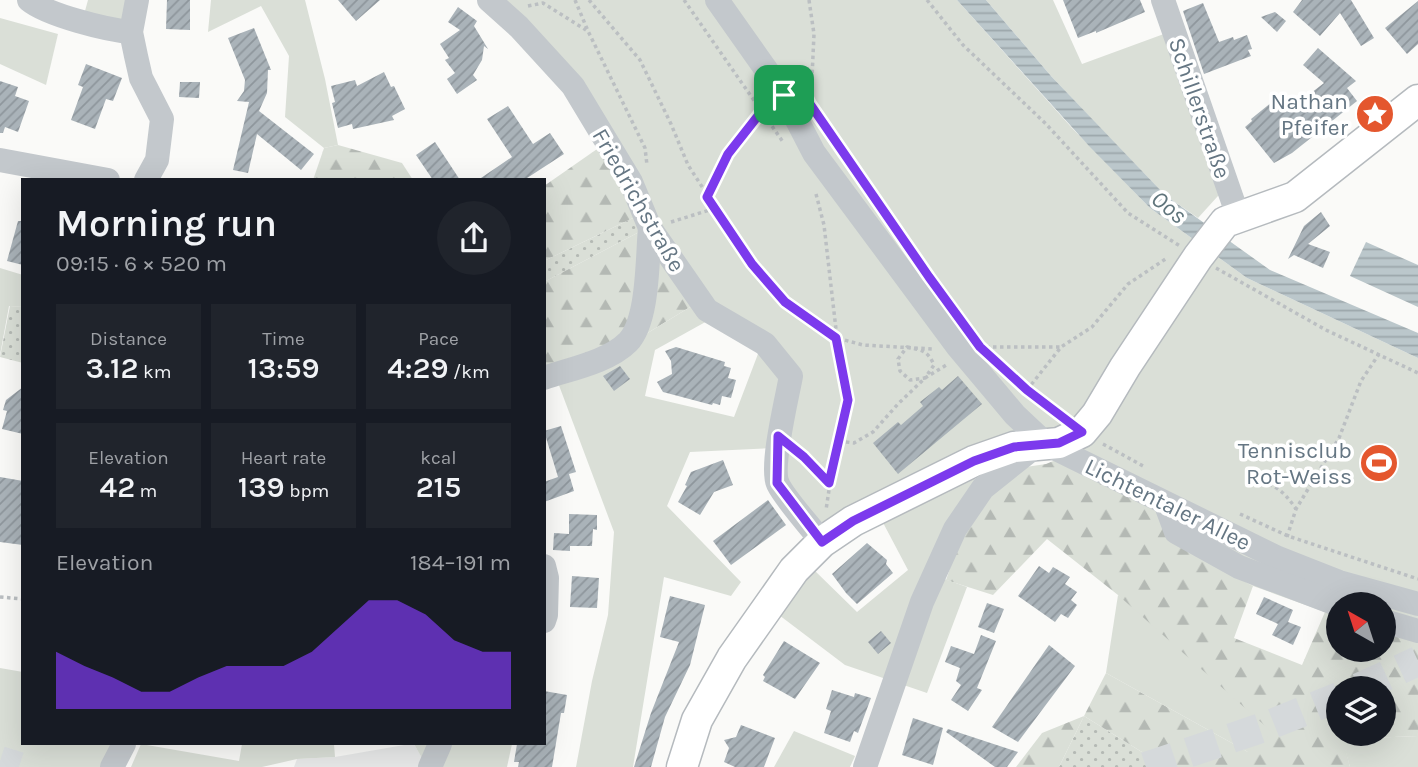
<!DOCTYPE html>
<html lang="en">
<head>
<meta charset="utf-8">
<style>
  :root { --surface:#171b24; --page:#20242c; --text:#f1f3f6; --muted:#9ea1a6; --accent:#7c3aed }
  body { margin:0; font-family:Karla,sans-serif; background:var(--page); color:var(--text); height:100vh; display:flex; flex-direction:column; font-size:26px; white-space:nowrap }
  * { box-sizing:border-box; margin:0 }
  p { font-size:23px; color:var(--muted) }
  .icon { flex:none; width:38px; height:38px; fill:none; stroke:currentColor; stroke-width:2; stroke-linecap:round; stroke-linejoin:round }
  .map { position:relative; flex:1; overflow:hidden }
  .side { position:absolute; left:21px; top:178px; width:525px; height:567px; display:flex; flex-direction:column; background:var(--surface); border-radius:0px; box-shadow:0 7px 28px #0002 }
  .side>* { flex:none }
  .needle { width:46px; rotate:321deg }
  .tools { position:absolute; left:1326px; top:592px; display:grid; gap:14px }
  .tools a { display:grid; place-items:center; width:70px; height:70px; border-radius:50%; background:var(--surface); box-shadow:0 7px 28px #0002; font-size:35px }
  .pin { position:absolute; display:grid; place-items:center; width:60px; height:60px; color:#fff; margin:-30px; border-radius:14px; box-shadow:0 4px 10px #0006 }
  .round { display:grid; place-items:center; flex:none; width:74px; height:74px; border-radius:37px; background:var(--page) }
  .headline { display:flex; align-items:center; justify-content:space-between; height:119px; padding:0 35px }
  h1 { font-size:38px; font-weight:600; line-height:52px }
  .figures { display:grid; grid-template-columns:repeat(3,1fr); gap:10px; height:119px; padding:7px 35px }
  .figures div { display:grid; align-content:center; border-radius:0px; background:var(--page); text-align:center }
  .figures b { font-size:30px; font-weight:600 }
  .figures small { font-size:19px; font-weight:400 }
  .figures p { font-size:19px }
  .chart { height:196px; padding:14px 35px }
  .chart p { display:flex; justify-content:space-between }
  .chart svg { width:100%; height:126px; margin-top:7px; fill:var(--accent); opacity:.7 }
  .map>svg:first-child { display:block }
</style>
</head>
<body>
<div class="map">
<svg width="1418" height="767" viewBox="0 0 1418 767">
  <defs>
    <pattern id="grass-dots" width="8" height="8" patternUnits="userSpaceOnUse" patternTransform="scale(1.75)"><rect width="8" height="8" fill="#dadfd7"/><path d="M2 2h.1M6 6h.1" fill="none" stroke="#b4b9b4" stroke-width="1.8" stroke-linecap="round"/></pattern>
    <pattern id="forest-firs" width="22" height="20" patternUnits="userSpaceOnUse" patternTransform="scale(1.75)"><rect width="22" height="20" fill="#dadfd7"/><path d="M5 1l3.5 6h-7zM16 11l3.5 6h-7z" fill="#b4b9b4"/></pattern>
    <pattern id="water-rules" width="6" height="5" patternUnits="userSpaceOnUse" patternTransform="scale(1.75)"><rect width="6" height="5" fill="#bbc7cb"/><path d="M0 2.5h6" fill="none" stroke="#9ca6aa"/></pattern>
    <pattern id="building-hatch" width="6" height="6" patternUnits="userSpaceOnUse" patternTransform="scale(1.75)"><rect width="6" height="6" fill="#aab3b9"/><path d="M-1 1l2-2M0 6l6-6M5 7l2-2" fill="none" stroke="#8e969c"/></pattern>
  </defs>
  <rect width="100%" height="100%" fill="#fafaf8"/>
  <polygon fill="#e8e9e9" points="410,744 414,744 427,767 294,767 297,759 335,757"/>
  <g fill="url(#grass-dots)">
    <polygon points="637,216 643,230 544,282 544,261"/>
    <polygon points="10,306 23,307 23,363 0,357"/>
    <polygon points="1084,716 1166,767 1059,767"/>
  </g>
  <g fill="url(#forest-firs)" fill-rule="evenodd">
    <polygon points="338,145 402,163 413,180 313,180 324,148"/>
    <polygon points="600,147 637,216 544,261 544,186"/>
    <polygon points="643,230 695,304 605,359 544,384 544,282"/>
    <path d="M 1068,455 L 1166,505 L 1169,541 L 1253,586 L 1234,638 L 1302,665 L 1325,612 L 1339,616 L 1339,649 L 1384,649 L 1384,629 L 1418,641 L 1418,736 L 1343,739 L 1350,767 L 1166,767 L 1084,716 L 1059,767 L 1016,767 L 1042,733 L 1084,716 L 1106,673 L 1248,752 L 1118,595 L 1047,539 L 993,595 L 946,580 L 962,533 L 987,495 L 1019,468 L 1046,464 ZM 1339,688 L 1384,688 L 1384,733 L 1339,733 Z"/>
  </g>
  <g fill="#dadfd7">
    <polygon points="88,0 126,0 121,25 85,11"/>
    <polygon points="211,0 305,0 325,79 338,145 324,148 285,117 289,56 261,6 208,32"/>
    <polygon points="489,0 957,0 1072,128 1150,208 1247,278 1418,358 1418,641 1384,629 1384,604 1339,604 1325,612 1253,586 1169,541 1166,505 1046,444 822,542 777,483 791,376 707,310 573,86"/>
    <polygon points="986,0 1053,0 1082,64 1172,31 1227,186 1198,218 1165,195 1107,135 1051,76"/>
    <polygon points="0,18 58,34 46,85 0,64"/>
    <polygon points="0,268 23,275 23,307 9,306 0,355"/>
    <polygon points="695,304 709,320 655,350 645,396 734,417 761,346 788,376 775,448 690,452 667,506 741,582 731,596 664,577 633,767 576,767 592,681 608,615 614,532 557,380 605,359"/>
    <polygon points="972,468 977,488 930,574 967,587 927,693 845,665 779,615 813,569 857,612 908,570 880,517"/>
    <polygon points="1118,595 1273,733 1248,752 1106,673"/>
    <polygon points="0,668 23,672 23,744 115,744 104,767 0,767"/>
    <polygon points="794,731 855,756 850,767 774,767"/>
    <polygon points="1418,736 1418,767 1350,767 1342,739"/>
    <polygon points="141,744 239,761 242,744 334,744 335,757 297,759 262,767 131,767"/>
    <polygon points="414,744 512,744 507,767 427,767"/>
  </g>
  <g fill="url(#water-rules)">
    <polygon points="957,0 986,0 1051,76 1165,195 1270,270 1418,333 1418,358 1247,278 1150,208 1089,146"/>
    <polygon points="1366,242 1418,265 1418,307 1350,276"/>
  </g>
  <g fill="url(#building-hatch)">
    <polygon points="167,0 190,0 190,30 166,29"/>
    <polygon points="338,0 380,0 356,21"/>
    <polygon points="1063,0 1140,0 1145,12 1096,33 1096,31 1078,38"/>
    <polygon points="1302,0 1351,0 1374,38 1361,46 1340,13 1320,36 1293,12"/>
    <polygon points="1418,1 1418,44 1407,54 1385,28"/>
    <polygon points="1203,3 1219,42 1233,37 1234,40 1247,35 1252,49 1248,50 1251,56 1204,74 1183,11"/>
    <polygon points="458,7 477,21 474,26 488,49 484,46 482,60 473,75 477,80 457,94 447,79 455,73 445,60 449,58 440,44 460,30 448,22"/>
    <polygon points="1275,12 1286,21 1277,32 1261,17"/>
    <polygon points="254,28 271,70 268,70 267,93 259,111 314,154 301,170 257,134 248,173 233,170 249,102 237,101 244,91 245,80 228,38"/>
    <polygon points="1318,48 1356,81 1347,88 1357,101 1292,153 1274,163 1245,127 1252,121 1251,119 1278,97 1289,110 1324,83 1303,65"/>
    <polygon points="86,64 122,78 113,101 106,99 95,129 71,120 83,87 78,85"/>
    <polygon points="384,72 391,87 394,86 405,109 392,116 394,120 353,129 352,124 338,128 332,103 335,102 331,86 355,80 357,86"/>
    <polygon points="0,81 18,87 15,96 29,101 18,132 5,127 3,133 0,133"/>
    <polygon points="180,82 200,82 199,98 179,97"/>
    <polygon points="508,106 533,144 550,133 564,154 524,180 478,180 512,157 487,119"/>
    <polygon points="435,142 460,180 433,180 416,155"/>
    <polygon points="1321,212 1330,226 1308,244 1330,252 1323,268 1294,255 1288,259 1304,226"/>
    <polygon points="18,221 23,221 23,265 7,261"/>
    <polygon points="676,347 725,362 724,366 731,368 728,378 736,380 731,398 722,396 720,405 713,403 712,405 663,392 657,382 672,374 671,361 665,351"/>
    <polygon points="620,366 630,379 614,391 603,376"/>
    <polygon points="958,376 982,404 898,474 873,443 898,422 901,425 923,406 920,402 939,387 942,390"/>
    <polygon points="23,387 23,434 2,429 7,411 3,410 6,400"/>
    <polygon points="561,426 576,472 569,474 574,491 544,502 544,482 558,477 544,431"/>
    <polygon points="723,460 733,485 714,492 700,515 678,502 687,486 685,485 691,472"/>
    <polygon points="0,477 23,481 23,545 0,542"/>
    <polygon points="768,500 786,525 731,565 713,541"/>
    <polygon points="569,514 597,515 597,530 593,529 592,546 570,546 570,551 553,550 554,533 569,534"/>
    <polygon points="867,543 887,560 886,564 893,573 857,604 846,593 832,574"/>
    <polygon points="1039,566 1049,573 1053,567 1070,577 1065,584 1077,592 1071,600 1077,605 1068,618 1061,614 1055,622 1018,596"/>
    <polygon points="572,576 599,578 597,608 570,607"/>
    <polygon points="670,596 705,605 690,665 665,717 651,767 634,767 651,713 679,642 660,637"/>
    <polygon points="1264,597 1293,610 1288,622 1301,627 1293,645 1272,635 1278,624 1256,614"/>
    <polygon points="987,603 1004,609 994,633 978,627"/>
    <polygon points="881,631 891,643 878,654 868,642"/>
    <polygon points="981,635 996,641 977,688 982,690 968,711 951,700 961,685 956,681 960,668 945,662 951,646 974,654"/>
    <polygon points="784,641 820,663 795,699 763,681 765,677 763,675"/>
    <polygon points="1049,645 1075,666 1018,742 992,727"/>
    <polygon points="832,690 854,697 855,693 871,698 858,733 854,731 850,742 824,733 831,711 826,709"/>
    <polygon points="544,691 567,695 564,713 561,713 552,767 518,767 519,762 514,762 517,744 544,744"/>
    <polygon points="913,718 943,728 933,765 902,755"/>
    <polygon points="741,725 775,738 764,767 735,767 724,762 729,748 724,740 736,737"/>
    <polygon points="948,729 1018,752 1007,767 995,767 946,732"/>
  </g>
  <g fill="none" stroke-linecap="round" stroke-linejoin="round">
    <g stroke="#d5d9db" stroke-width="30" stroke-dasharray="30 15" stroke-linecap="butt">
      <polyline points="1359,688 1418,661"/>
      <polyline points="0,761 19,767"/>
      <polyline points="1146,767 1264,727 1339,697"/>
    </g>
    <defs>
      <polyline id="major" points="682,767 697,720 732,658 794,570 822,542 853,521 974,461 1014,447 1059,443 1082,432 1097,414 1125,367 1198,257 1225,222 1295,197 1418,100"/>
    </defs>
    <use href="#major" stroke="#b5babe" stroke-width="33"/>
    <g stroke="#bbbfc2" stroke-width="3.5" stroke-dasharray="3.5 3.5" stroke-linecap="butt">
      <polyline points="575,0 588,31 645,148 647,165"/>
      <polyline points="589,0 640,60 671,124 688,165 752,264 785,302 837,338 863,345 933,349"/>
      <polyline points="684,0 783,142"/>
      <polyline points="809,0 814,34 811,99"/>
      <polyline points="927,0 963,45 1046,124 1128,213 1180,246"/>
      <polyline points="528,6 543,3 586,30"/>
      <polyline points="825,126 861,177"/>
      <polyline points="816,194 824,225 837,338 848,400 835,450 826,510"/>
      <polyline points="707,197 728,154 768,107"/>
      <polyline points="671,222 716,208"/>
      <polyline points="1216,268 1326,330 1418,373"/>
      <path d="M 907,347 C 922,350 928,351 934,365 L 925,378 L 910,380 L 900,371 L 898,359 Z"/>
      <polyline points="986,347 1061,347"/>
      <polyline points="1011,375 1062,416"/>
      <polyline points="1027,390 1061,347 1092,327 1128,284 1167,258"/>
      <polyline points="839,441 854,443 873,432 898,404 925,378 948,364"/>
      <polyline points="1103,444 1145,467"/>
      <polyline points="798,452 829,483"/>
      <path d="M 1248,484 C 1271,479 1284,491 1296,509"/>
      <polyline points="1240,514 1288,536 1418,579"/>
      <polyline points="1287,537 1296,509 1339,438 1361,381 1379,354"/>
      <polyline points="0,597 23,599"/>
    </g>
    <g stroke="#c3c8cc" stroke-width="24">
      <path d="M 29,0 C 47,15 107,30 131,32"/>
      <polyline points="137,0 131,32 136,56 141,78 162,119 157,160 146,180"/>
      <path d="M 489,0 L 519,27 L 573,86 L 631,182 L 650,228 L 707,310 L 765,344 L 791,376 C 787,398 770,467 778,484 C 785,499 811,527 822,542"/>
      <polyline points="717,0 784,95 814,153 958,347 1015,415 1046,444 1278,558 1339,582 1418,604"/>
      <polyline points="1163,0 1238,216"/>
      <polyline points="0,160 108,180"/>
      <path d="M 544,378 C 570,369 608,362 628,342 C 649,320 647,258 650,228"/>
      <polyline points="1166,505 1176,532 1239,567 1339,605"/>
      <polyline points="544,566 547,578 546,615 544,621"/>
      <polyline points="1384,621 1418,631"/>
      <polyline points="112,767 124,744"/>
      <polyline points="430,767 440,744"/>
      <polyline points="865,767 922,602 955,529 983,488 1037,445"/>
    </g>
    <use href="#major" stroke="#fff" stroke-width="30"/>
  </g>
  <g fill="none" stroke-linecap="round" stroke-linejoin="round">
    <defs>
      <polygon id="route" points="800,83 810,104 929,277 980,347 1027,390 1082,432 1059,443 1014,447 974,461 853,521 822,542 777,483 778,436 804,457 829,483 848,400 836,338 785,302 752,264 707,197 728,154 761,112"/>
    </defs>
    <use href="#route" stroke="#fff" stroke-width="14"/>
    <use href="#route" stroke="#7c3aed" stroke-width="9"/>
  </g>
  <defs>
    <symbol id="sight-disc" viewBox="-11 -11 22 22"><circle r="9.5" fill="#e4572e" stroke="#fff"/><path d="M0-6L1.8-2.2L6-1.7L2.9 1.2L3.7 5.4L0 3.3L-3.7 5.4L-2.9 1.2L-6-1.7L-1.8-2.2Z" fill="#fff"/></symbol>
    <symbol id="stadium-disc" viewBox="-11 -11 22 22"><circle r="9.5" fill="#e4572e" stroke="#fff"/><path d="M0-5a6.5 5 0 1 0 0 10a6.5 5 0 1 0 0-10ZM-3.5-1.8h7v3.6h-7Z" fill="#fff"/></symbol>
  </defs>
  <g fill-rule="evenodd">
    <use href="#sight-disc" x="1353" y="92" width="44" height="44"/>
    <use href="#stadium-disc" x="1357" y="441" width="44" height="44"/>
  </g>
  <g text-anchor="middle" stroke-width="7" stroke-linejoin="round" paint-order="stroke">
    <g font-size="23" fill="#657683" stroke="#fff" text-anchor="end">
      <text x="1348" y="109">Nathan<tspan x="1348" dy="26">Pfeifer</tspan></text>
      <text x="1352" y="458">Tennisclub<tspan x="1352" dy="26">Rot-Weiss</tspan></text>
    </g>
    <g font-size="23" fill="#657683" stroke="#fff">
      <text transform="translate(1200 108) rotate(71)" y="8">Schillerstraße</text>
      <text transform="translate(639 200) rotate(60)" y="8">Friedrichstraße</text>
      <text transform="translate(1168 504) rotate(26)" y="8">Lichtentaler Allee</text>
    </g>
    <g font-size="24" font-style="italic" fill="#60757c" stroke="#fff">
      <text transform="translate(1169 207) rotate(39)" y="8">Oos</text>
    </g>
  </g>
</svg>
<div class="tools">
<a><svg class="needle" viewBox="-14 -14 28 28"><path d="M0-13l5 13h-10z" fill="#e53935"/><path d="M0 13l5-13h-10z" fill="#9ea1a6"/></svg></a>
<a><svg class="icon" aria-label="layers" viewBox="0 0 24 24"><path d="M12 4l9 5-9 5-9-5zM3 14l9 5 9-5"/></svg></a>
</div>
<div class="pin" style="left:784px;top:95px;background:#1e9e55"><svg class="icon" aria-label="arrive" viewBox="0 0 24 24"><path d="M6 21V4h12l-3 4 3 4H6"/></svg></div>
<section class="side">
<div class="headline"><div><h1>Morning run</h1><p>09:15 · 6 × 520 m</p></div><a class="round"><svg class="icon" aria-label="share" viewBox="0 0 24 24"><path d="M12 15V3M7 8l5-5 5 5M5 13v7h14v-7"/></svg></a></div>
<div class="figures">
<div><p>Distance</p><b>3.12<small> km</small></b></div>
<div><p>Time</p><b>13:59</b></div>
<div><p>Pace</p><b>4:29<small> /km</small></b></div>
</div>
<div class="figures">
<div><p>Elevation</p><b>42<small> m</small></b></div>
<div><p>Heart rate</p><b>139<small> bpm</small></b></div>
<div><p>kcal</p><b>215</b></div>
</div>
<div class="chart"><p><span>Elevation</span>184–191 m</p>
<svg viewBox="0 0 160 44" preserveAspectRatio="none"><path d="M0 44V24L10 29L20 33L30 38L40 38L50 33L60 29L70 29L80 29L90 24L100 15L110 6L120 6L130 11L140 20L150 24L160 24V44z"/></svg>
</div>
</section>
</div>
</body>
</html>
